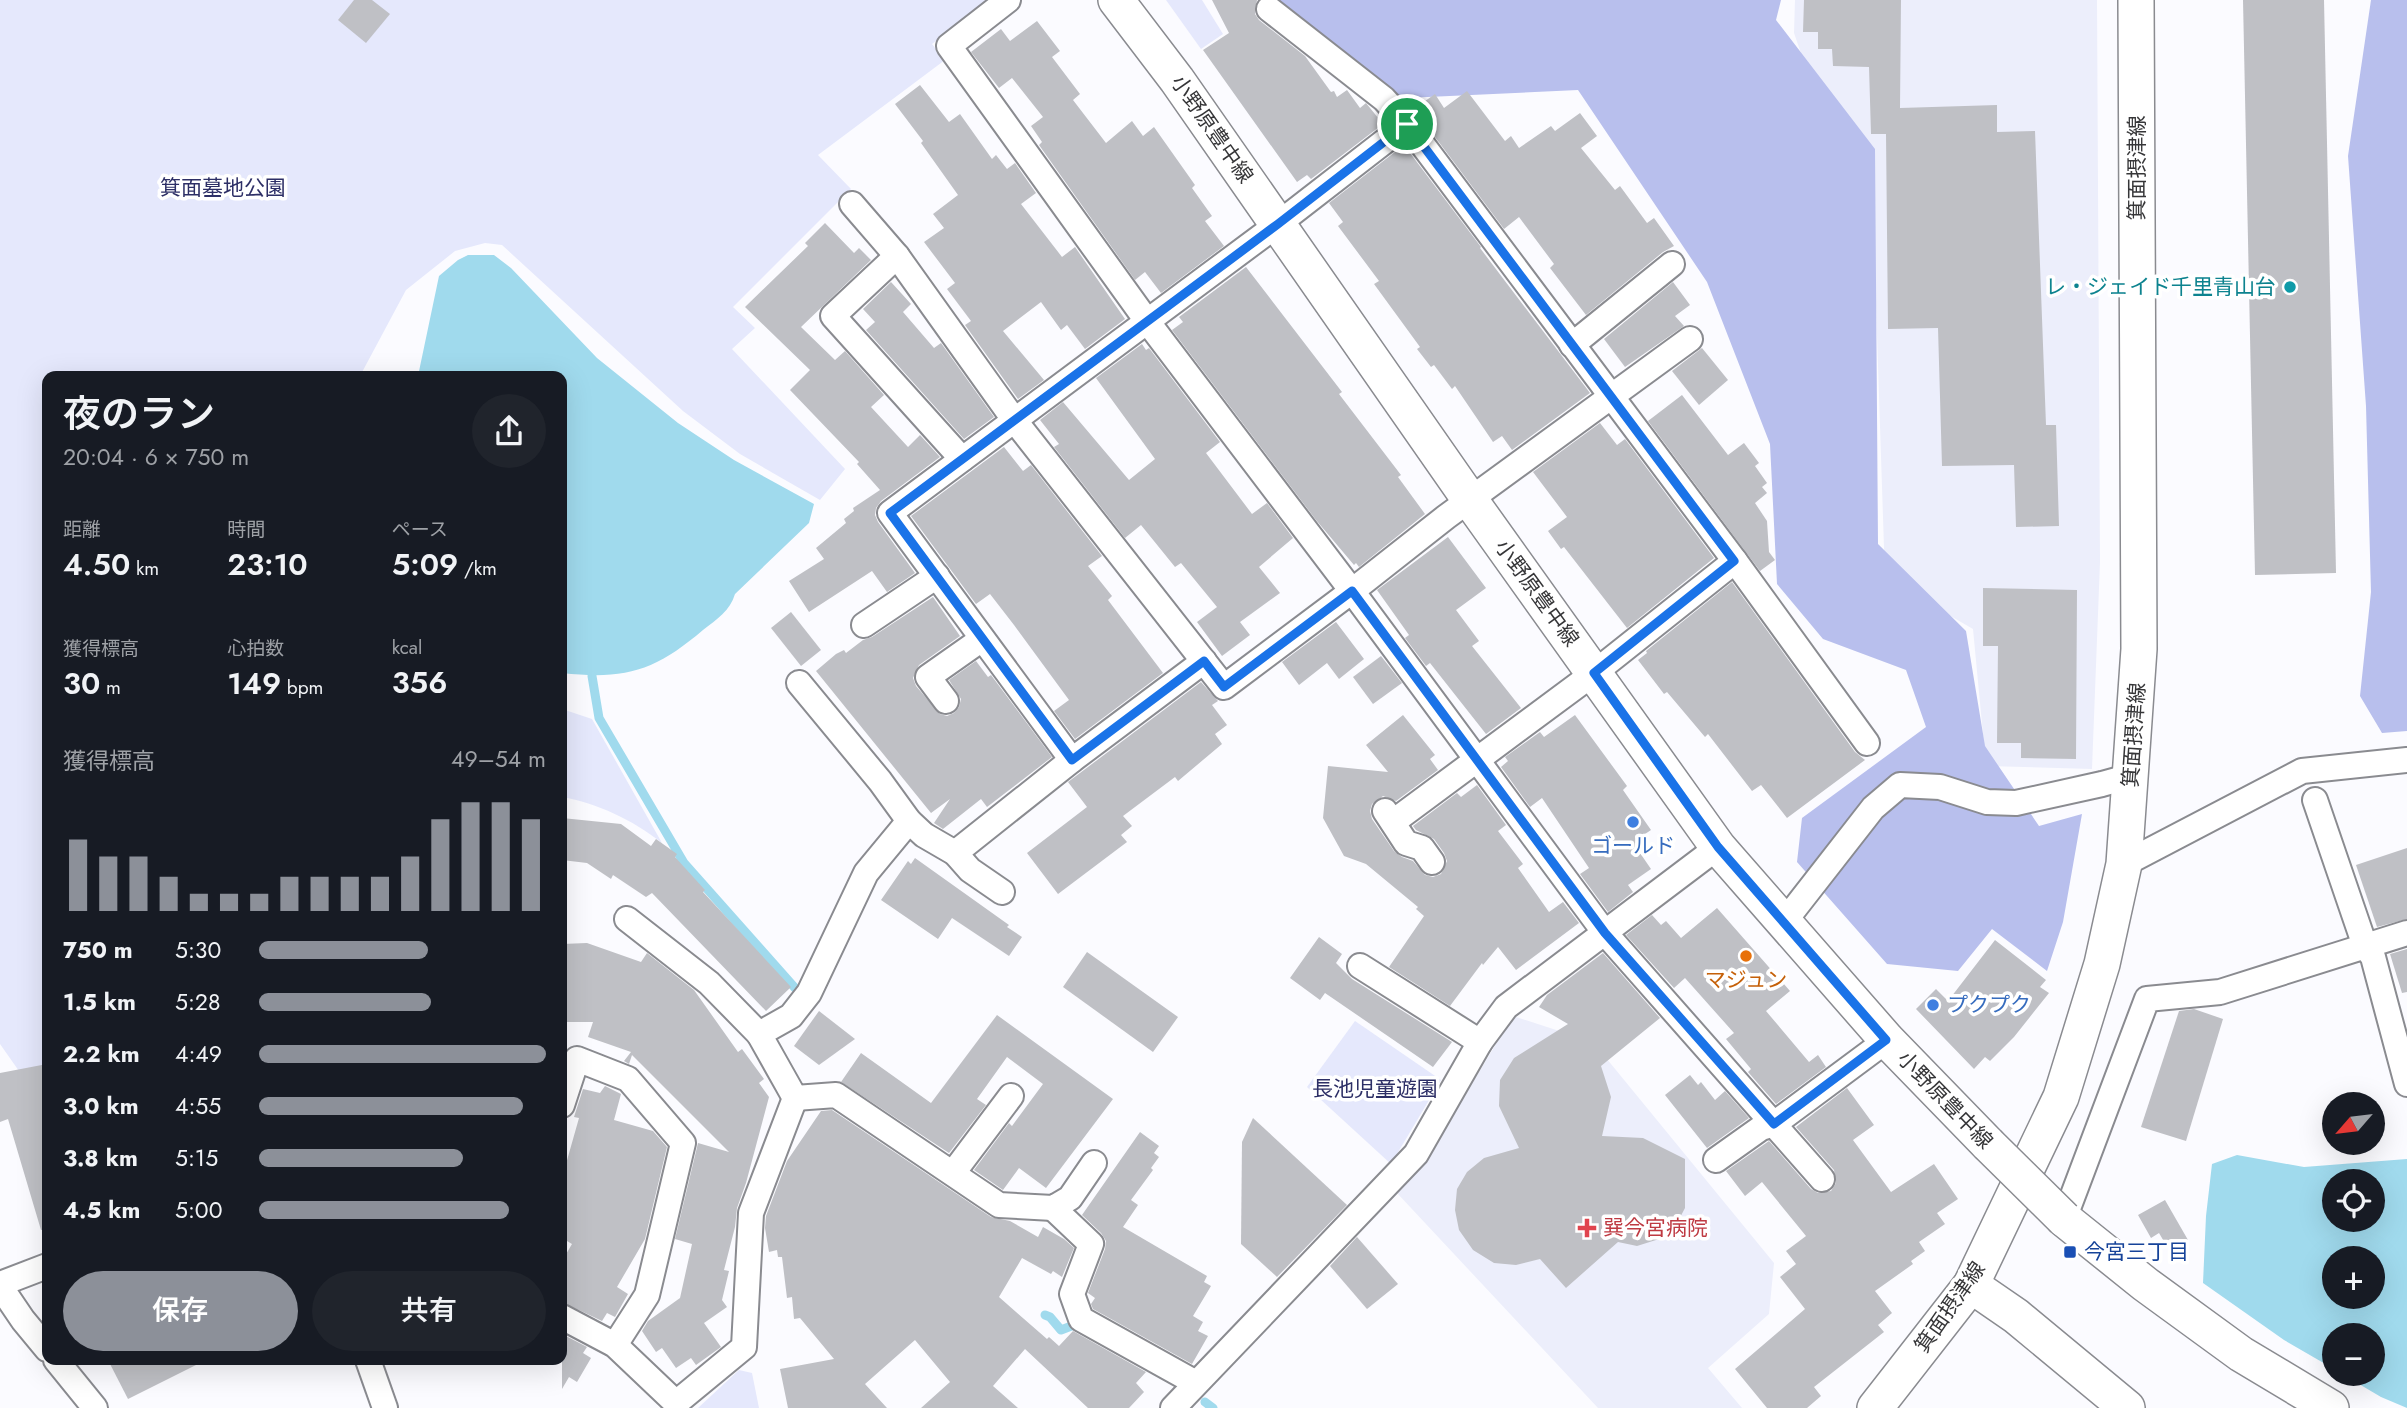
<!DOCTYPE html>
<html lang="ja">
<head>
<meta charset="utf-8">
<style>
  :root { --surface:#171b24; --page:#20242c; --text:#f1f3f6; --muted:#9ea1a6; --accent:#8c9099 }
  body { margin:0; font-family:Jost,"Noto Sans JP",sans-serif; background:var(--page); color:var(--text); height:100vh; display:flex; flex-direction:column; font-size:26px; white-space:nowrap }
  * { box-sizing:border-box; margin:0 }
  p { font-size:23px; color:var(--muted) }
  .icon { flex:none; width:38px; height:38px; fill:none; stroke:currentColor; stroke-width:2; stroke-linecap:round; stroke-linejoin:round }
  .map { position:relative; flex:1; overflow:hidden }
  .side { position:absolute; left:42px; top:371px; width:525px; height:994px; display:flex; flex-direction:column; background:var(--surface); border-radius:14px; box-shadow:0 7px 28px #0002 }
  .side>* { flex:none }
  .needle { width:46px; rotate:242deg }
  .tools { position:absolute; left:2322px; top:1092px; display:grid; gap:14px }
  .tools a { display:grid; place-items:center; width:63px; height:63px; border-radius:50%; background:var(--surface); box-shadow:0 7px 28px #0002; font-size:35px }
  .pin { position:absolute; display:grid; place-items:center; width:60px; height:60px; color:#fff; margin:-30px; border:4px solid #fff; border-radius:50%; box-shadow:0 2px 7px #0007 }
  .round { display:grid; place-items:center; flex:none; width:74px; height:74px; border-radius:37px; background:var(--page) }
  .headline { display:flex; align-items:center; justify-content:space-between; height:119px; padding:0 21px }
  h1 { font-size:38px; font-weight:600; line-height:52px }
  .metrics { display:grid; grid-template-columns:repeat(3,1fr); gap:10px; height:119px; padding:7px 21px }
  .metrics div { display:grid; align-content:center }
  .metrics b { font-size:30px; font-weight:600 }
  .metrics small { font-size:19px; font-weight:400 }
  .metrics p { font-size:19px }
  .chart { height:196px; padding:14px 21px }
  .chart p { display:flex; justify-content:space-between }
  .chart svg { width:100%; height:126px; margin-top:7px; stroke:var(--accent); stroke-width:6 }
  .button { display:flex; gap:14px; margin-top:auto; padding:14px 21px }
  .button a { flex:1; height:80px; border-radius:42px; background:var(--accent); color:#fff; font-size:28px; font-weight:600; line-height:80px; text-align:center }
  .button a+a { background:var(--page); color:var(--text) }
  ul { padding:0 21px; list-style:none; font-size:23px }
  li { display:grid; grid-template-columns:112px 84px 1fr; align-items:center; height:52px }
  li i { height:18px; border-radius:9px; background:var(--accent) }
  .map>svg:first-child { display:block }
</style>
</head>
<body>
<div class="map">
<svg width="2407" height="1408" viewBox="0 0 2407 1408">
  <rect width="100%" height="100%" fill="#fbfbff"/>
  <g fill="#eceefb">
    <polygon points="1795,0 2097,0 2100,562 2092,769 1986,766 1973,629 1885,578 1871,152 1824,120 1794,33"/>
    <polygon points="1513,1016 1593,1042 1774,1263 1769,1314 1708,1368 1742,1408 1598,1408 1397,1193 1422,1166"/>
  </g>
  <g fill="#e5e8fc">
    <polygon points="0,0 990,0 932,44 945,60 818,155 851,189 733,307 755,328 732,349 845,469 820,500 740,454 683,411 502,245 485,243 455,251 406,290 360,376 47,376 47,1089 33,1091 0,1044"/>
    <polygon points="1166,0 1202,0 1223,34 1201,49"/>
    <path d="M 562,709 L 592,719 L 662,843 C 633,820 597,803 562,797 Z"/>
    <polygon points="1355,1021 1441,1080 1391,1164 1307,1087"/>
    <polygon points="739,1370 752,1373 759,1408 698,1408"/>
  </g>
  <g fill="#b8bfed">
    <polygon points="1268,0 1781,0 1776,20 1875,149 1878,544 1966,631 1985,746 2039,826 2082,814 2063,922 2047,971 1992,929 1958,971 1887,964 1797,862 1802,818 1926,727 1906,670 1823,639 1777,584 1770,444 1707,282 1578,90 1384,99"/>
    <polygon points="2371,0 2407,0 2407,731 2382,733 2360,696 2371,592 2366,406 2348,156"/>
  </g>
  <g fill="#a0daed" fill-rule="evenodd">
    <path d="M 468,255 L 494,255 L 511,268 L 597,358 L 678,423 L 734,460 L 814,504 L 809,523 L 735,594 C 730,611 717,619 703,630 C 655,671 625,680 562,673 L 562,376 L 418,376 L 439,276 L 458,260 Z"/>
    <path d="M 2237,1155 L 2304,1167 L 2407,1159 L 2407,1408 L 2381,1397 L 2342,1374 L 2373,1374 L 2373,1335 L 2334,1335 L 2334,1369 L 2284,1340 L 2203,1283 L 2206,1216 L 2212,1164 ZM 2334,1181 L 2373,1181 L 2373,1220 L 2334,1220 ZM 2334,1258 L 2373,1258 L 2373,1297 L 2334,1297 Z"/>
  </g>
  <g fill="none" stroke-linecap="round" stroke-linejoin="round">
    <g stroke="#a0daed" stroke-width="9">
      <polyline points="592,676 599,718 684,863 795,988"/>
      <polyline points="1045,1315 1050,1317 1061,1330 1074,1325"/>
      <polyline points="1205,1402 1213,1408"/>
    </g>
  </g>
  <g fill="#bfc0c5">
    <polygon points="354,0 372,0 390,14 366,43 338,20"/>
    <polygon points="1212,0 1257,0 1255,14 1259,20 1305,56 1331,92 1334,91 1337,97 1347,90 1360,108 1366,103 1383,124 1311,179 1307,175 1297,182 1203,50 1229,33"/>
    <polygon points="1804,0 1901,0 1900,108 1997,105 1997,132 2035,131 2046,425 2056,425 2059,526 2016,527 2014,465 1942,466 1938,328 1888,329 1886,134 1871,134 1869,67 1833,66 1832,49 1818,49 1818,32 1803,32"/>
    <polygon points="2243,0 2324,0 2336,573 2255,575"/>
    <polygon points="1037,21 1060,51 1052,57 1080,94 1073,100 1106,143 1132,121 1143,136 1154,127 1195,185 1192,188 1212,216 1205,221 1224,246 1161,293 1145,272 1135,280 1039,145 1042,142 1031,126 1043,117 1012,78 999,88 971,52 1001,29 1010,41"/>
    <polygon points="920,85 949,122 960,114 992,159 996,155 1007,169 1015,163 1036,193 1021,204 1062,257 1075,247 1125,319 1085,349 1067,325 1061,330 1041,302 1003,331 1044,380 1018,399 965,325 971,321 947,289 955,283 924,242 944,228 933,214 958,195 921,143 923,141 895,104"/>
    <polygon points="1467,91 1505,141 1511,136 1519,148 1551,126 1555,131 1580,113 1597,136 1581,148 1615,190 1620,186 1647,223 1654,218 1674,246 1663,252 1586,315 1550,268 1554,264 1519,217 1504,229 1414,109 1435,94 1444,108"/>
    <polygon points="1404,145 1481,247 1480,248 1590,393 1512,450 1502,436 1493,442 1455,386 1452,389 1434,365 1431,367 1417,349 1420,347 1374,284 1379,281 1338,226 1343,222 1329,203"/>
    <polygon points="825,223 854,253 859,248 871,260 801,327 835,360 845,351 884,395 871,407 908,447 920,435 940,457 881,501 876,508 875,515 878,522 915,573 887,592 872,571 809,612 789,581 824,559 816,548 846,523 844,519 854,511 853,508 880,490 857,464 859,462 790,390 810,370 745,307 808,246 805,243"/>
    <polygon points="1246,267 1342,392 1339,394 1401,475 1398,477 1425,514 1359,567 1356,563 1354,565 1316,520 1172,330 1183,322 1179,317"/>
    <polygon points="891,282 911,304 903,312 934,348 941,343 994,417 964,439 866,330 875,322 863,309"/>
    <polygon points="1673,282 1690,305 1675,316 1684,326 1625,367 1604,339"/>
    <polygon points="1142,344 1146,350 1149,348 1220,442 1206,453 1252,514 1267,503 1293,538 1259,567 1280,593 1240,622 1250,635 1222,656 1197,622 1217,607 1181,563 1175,567 1141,525 1125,538 1054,447 1059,444 1040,420 1063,402 1129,480 1155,459 1096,378"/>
    <polygon points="1702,348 1728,380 1699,405 1672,371"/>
    <polygon points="1682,395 1728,455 1744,443 1759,463 1755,466 1767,483 1762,487 1767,493 1755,503 1767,521 1769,552 1775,560 1760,571 1648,421"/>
    <polygon points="1600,423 1617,445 1625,439 1714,558 1627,628 1564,547 1561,549 1548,531 1567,517 1533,472"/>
    <polygon points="1004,447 1023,471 1031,465 1102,556 1088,566 1112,596 1108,600 1163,673 1075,739 1054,711 1069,700 1014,625 990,594 976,604 911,516"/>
    <polygon points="1448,537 1486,588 1456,610 1479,641 1472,646 1521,708 1486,734 1430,663 1426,666 1405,638 1409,635 1377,590"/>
    <polygon points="1732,582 1855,752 1865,760 1787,818 1761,785 1752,791 1708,734 1705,737 1667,692 1664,694 1638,660 1647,653 1646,651"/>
    <polygon points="1983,588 2077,590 2076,759 2021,758 2021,743 1997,743 1998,646 1983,646"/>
    <polygon points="933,597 960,636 919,665 913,678 916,686 940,714 947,716 954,713 959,707 961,699 949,680 976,661 988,677 991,675 1052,757 987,807 981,799 943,829 934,823 950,799 931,813 816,671 836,654 844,650 846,653 863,640 872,637"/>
    <polygon points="791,612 821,650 801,666 771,628"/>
    <polygon points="1336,622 1364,659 1339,679 1327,663 1299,685 1282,662"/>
    <polygon points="1381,656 1402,683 1373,704 1353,677"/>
    <polygon points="1201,682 1218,701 1212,705 1227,725 1215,734 1222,744 1178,781 1175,777 1123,816 1132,826 1121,835 1127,842 1058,894 1027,853 1087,807 1068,782"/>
    <polygon points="1403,715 1435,755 1430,759 1438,770 1396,801 1383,796 1372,804 1370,811 1372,819 1394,851 1402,857 1413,861 1425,875 1433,877 1441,874 1447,861 1444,853 1434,839 1416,830 1413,826 1457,793 1461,797 1477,785 1506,825 1498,831 1523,864 1518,868 1549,912 1563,902 1579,923 1516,970 1498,947 1483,965 1482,963 1450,1006 1389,967 1424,916 1416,909 1418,907 1366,864 1344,856 1323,818 1328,766 1388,772 1366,745"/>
    <polygon points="1575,715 1627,786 1623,790 1651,830 1642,836 1649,847 1640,853 1651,869 1628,885 1633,892 1608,912 1580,874 1589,868 1542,798 1530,807 1501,767 1508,761 1505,757 1540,732 1544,737"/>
    <polygon points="562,818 621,824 651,846 656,839 677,854 675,857 705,890 703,892 791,987 766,1011 652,893 646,897 613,875 611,879 587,863 562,860"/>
    <polygon points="2407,848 2407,919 2377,927 2356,865"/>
    <polygon points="915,858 1009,925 1007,927 1022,937 1009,956 952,918 938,939 881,900 908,861 911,864"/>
    <polygon points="1717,908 1790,991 1766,1011 1809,1062 1818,1055 1826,1067 1776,1104 1748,1072 1751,1069 1726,1039 1734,1033 1685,978 1674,988 1626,935 1652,915 1661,925 1666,921 1681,938"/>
    <polygon points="1319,937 1342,954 1336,963 1352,979 1452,1042 1433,1067 1325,993 1320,1000 1290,978"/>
    <polygon points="1995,940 2046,980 2040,987 2049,993 2014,1037 1990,1061 1985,1057 1974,1069 1916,1009 1936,989 1948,1001"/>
    <polygon points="587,943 641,962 647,953 694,990 738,1052 742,1049 764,1079 759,1083 769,1097 746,1183 737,1208 735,1227 724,1270 729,1271 722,1300 727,1307 704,1323 721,1347 696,1365 691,1358 676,1368 662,1348 656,1352 642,1331 648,1321 680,1298 692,1244 675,1239 698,1143 729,1152 632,1055 629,1064 624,1061 631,1052 588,1037 593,1022 562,1022 562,944"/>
    <polygon points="2407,949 2407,992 2402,993 2390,954"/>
    <polygon points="1087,952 1178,1017 1153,1052 1063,987"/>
    <polygon points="1603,953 1660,1018 1601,1066 1611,1097 1602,1136 1643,1138 1685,1159 1685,1208 1675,1227 1656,1240 1637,1246 1618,1242 1566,1288 1540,1259 1516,1265 1494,1263 1473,1250 1459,1230 1455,1210 1457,1189 1467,1172 1484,1158 1519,1148 1499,1106 1500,1080 1514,1058 1568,1024 1539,1007 1547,995"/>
    <polygon points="2194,1009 2223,1019 2186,1141 2141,1127 2179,1011"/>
    <polygon points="819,1011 855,1039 819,1065 794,1046"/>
    <polygon points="997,1015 1113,1099 1046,1188 1019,1168 1003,1190 974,1170 1009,1123 1012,1126 1043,1084 1007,1057 977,1099 986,1105 949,1153 841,1082 861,1053 931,1103"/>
    <polygon points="47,1064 47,1229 41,1230 8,1119 0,1122 0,1073"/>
    <polygon points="1690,1075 1698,1085 1701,1082 1715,1100 1725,1091 1749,1118 1707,1148 1665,1095"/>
    <polygon points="605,1086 621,1094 614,1120 653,1131 667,1147 645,1239 617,1287 628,1294 615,1317 607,1313 602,1321 562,1302 562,1261 572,1244 562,1238 562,1178 579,1118 574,1117 583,1089 600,1093"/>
    <polygon points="1847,1088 1874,1125 1853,1140 1891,1192 1934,1164 1958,1199 1937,1213 1945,1224 1919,1242 1925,1251 1911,1261 1913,1264 1875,1291 1892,1313 1878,1325 1884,1332 1814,1387 1821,1396 1807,1408 1767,1408 1735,1369 1805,1309 1780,1277 1796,1264 1786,1251 1806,1236 1762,1182 1745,1196 1726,1171 1769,1141 1811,1189 1818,1193 1831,1191 1836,1183 1834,1170 1796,1127"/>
    <polygon points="832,1110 991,1217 1010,1221 1038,1237 1043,1227 1064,1239 1074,1248 1062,1277 1053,1271 1051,1274 1022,1258 999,1297 1047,1339 1049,1337 1059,1346 1073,1331 1146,1372 1136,1383 1144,1392 1129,1408 1088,1408 1025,1349 993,1386 1018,1408 921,1408 950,1382 915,1340 865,1384 887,1408 788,1408 780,1369 834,1359 800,1318 794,1319 792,1297 787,1298 782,1257 778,1257 777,1250 769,1252 765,1228 766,1216 787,1161 821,1111"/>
    <polygon points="1253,1118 1347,1205 1277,1277 1241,1244 1242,1142"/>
    <polygon points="1140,1132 1159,1146 1154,1153 1159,1157 1151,1168 1153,1170 1131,1200 1138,1205 1123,1227 1207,1276 1204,1282 1211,1286 1193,1316 1203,1322 1198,1331 1208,1336 1192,1364 1093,1309 1091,1304 1095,1298 1088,1293 1105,1249 1106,1241 1101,1233 1082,1215"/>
    <polygon points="2165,1200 2188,1240 2169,1250 2159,1233 2151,1238 2138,1215"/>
    <polygon points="1357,1237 1398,1284 1367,1309 1330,1266"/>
    <polygon points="562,1334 587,1347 583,1353 591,1358 577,1382 569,1377 562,1389"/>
    <polygon points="108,1360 206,1360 128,1399"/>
  </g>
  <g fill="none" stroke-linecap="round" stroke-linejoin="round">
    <defs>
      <g id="street">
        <polyline points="1008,0 949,46 1147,321 1352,591 1605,933 1822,1179"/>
        <polyline points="1269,9 1384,99 1407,124 1735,561 1867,743"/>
        <polyline points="852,204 897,256"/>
        <polyline points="1572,345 1672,264"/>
        <polyline points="962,459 833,316 897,256 1015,421 1224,687 1352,591 1446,517 1690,339"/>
        <polyline points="864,625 937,576"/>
        <polyline points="799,683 880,781 909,821 924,835 955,853 970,870 1002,892"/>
        <polyline points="946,701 928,677 982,639"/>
        <polyline points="1072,760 890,513 1278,224 1407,124"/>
        <polyline points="2315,800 2365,946 2373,957 2407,1084"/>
        <polyline points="1385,811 1406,843 1422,848 1432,862"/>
        <polyline points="909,821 866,873 809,993 791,1016 759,1034 795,1098 836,1095 999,1205 1053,1208 1070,1198 1094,1163"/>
        <polyline points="1393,822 1594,673 1735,561"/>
        <polyline points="955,853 1072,760 1204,661"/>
        <polyline points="2124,864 2302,771 2407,760"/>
        <polyline points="627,919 709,983 759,1034"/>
        <polyline points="1784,922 1873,808 1900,785 1940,787 1987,802 2016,803 2102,784 2131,776"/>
        <polyline points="1360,966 1480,1042"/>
        <polyline points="562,1105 577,1059 628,1079 683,1143 647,1295 615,1345"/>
        <polyline points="1716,1160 1761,1128 1774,1124 1887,1040"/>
        <polyline points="953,1173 1011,1096"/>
        <polyline points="1053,1208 1091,1244 1072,1294 1081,1319 1196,1383"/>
        <polyline points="2064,1219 2147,999 2220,992 2407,933"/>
        <polyline points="0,1284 47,1266"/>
        <polyline points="0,1286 23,1320 47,1349"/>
        <polyline points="562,1317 615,1345 676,1403 677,1408"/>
        <polyline points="56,1360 95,1408"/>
        <polyline points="368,1360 385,1408"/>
        <polyline points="676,1403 744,1347 751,1213 795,1098"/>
        <polyline points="1173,1408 1416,1154 1480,1042 1506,1007 1718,847"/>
      </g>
      <g id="secondary">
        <polyline points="1116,0 1177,80 1470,500 1718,847 1887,1040 1988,1144"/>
        <polyline points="2064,1219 2145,1284 2241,1354 2331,1408"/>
        <polyline points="1971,1285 2016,1316 2127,1408"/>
        <polyline points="1875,1408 1971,1285 2061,1097 2102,964 2124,864 2139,649 2136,0"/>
      </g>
    </defs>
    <use href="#street" stroke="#8a8b90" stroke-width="28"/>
    <use href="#secondary" stroke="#8a8b90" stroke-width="38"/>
    <use href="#street" stroke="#fff" stroke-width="24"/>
    <use href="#secondary" stroke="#fff" stroke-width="35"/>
    <defs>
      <polyline id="secondary-bridge" points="1988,1144 2064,1219"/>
    </defs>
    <use href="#secondary-bridge" stroke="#8a8b90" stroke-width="38" stroke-linecap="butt"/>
    <use href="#secondary-bridge" stroke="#fff" stroke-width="35"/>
  </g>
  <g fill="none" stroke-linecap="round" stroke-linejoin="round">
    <defs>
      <polygon id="route" points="1407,124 1734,561 1594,673 1718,847 1886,1040 1774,1124 1605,933 1352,591 1224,687 1204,661 1072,760 890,513 1278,224"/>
    </defs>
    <use href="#route" stroke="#fff" stroke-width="14"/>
    <use href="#route" stroke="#1a73e8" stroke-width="9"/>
  </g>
  <circle fill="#0f9aa8" stroke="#fff" stroke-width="2.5" cx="2290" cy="287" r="7"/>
  <g fill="#3f7fe0" stroke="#fff" stroke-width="2.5">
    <circle cx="1633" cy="822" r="7"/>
    <circle cx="1933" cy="1005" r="7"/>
  </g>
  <circle fill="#e8710a" stroke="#fff" stroke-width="2.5" cx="1746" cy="956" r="7"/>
  <path fill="#e0444e" stroke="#fff" stroke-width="2.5" d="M1583.5 1217.5h7v7h7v7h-7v7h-7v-7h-7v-7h7z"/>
  <rect fill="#1a4fb4" stroke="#fff" stroke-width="2.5" x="2063" y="1245" width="14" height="14" rx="3.5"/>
  <g text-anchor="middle" stroke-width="7" stroke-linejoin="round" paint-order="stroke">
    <g font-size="21" fill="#363638" stroke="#fff">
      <text transform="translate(1212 129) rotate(55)" y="7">小野原豊中線</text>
      <text transform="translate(2137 168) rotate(-90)" y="7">箕面摂津線</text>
      <text transform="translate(1537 593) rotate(54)" y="7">小野原豊中線</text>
      <text transform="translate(2134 735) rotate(-86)" y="7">箕面摂津線</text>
      <text transform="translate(1945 1100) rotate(46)" y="7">小野原豊中線</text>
      <text transform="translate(1950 1307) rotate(-55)" y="7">箕面摂津線</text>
    </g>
    <g font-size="21" fill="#2d2f66" stroke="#fff">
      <text x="223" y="195">箕面墓地公園</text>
      <text x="1375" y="1096">長池児童遊園</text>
    </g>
    <g font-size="21" fill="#0d838f" stroke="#fff" text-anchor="end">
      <text x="2276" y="294">レ・ジェイド千里青山台</text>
    </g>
    <g font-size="21" fill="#366cbe" stroke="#fff">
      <text x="1633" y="853">ゴールド</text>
      <text x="1947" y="1012" text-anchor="start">プクプク</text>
    </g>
    <g font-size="21" fill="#c56008" stroke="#fff">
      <text x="1746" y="987">マジュン</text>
    </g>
    <g font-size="21" fill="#be3a42" stroke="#fff" text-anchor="start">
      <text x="1603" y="1235">巽今宮病院</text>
    </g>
    <g font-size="21" fill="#164399" stroke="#fff" text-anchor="start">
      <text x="2084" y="1259">今宮三丁目</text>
    </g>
  </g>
</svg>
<div class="tools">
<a><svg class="needle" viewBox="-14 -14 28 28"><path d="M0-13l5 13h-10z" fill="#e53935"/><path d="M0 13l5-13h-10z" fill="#9ea1a6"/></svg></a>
<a><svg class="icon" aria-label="locate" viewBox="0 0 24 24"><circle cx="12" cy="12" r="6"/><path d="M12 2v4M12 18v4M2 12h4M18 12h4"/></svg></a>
<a>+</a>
<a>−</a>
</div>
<div class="pin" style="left:1407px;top:124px;background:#1e9e55"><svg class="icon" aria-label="arrive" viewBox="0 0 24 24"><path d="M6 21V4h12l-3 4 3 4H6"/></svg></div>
<section class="side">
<div class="headline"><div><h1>夜のラン</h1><p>20:04 · 6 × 750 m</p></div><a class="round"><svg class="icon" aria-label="share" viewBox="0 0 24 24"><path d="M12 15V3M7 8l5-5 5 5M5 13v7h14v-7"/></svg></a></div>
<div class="metrics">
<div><p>距離</p><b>4.50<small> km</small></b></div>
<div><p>時間</p><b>23:10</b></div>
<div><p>ペース</p><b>5:09<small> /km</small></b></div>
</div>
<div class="metrics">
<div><p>獲得標高</p><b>30<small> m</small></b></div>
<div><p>心拍数</p><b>149<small> bpm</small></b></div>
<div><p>kcal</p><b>356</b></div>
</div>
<div class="chart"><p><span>獲得標高</span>49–54 m</p>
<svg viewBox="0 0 160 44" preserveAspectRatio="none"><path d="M5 44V19M15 44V25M25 44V25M35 44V32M45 44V38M55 44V38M65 44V38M75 44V32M85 44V32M95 44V32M105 44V32M115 44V25M125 44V12M135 44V6M145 44V6M155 44V12"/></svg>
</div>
<ul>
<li><b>750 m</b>5:30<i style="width:59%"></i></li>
<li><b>1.5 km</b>5:28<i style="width:60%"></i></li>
<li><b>2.2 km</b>4:49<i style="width:100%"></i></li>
<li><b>3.0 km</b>4:55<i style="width:92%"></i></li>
<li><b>3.8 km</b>5:15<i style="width:71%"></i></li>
<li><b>4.5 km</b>5:00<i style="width:87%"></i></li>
</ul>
<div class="button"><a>保存</a><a>共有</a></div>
</section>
</div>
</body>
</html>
